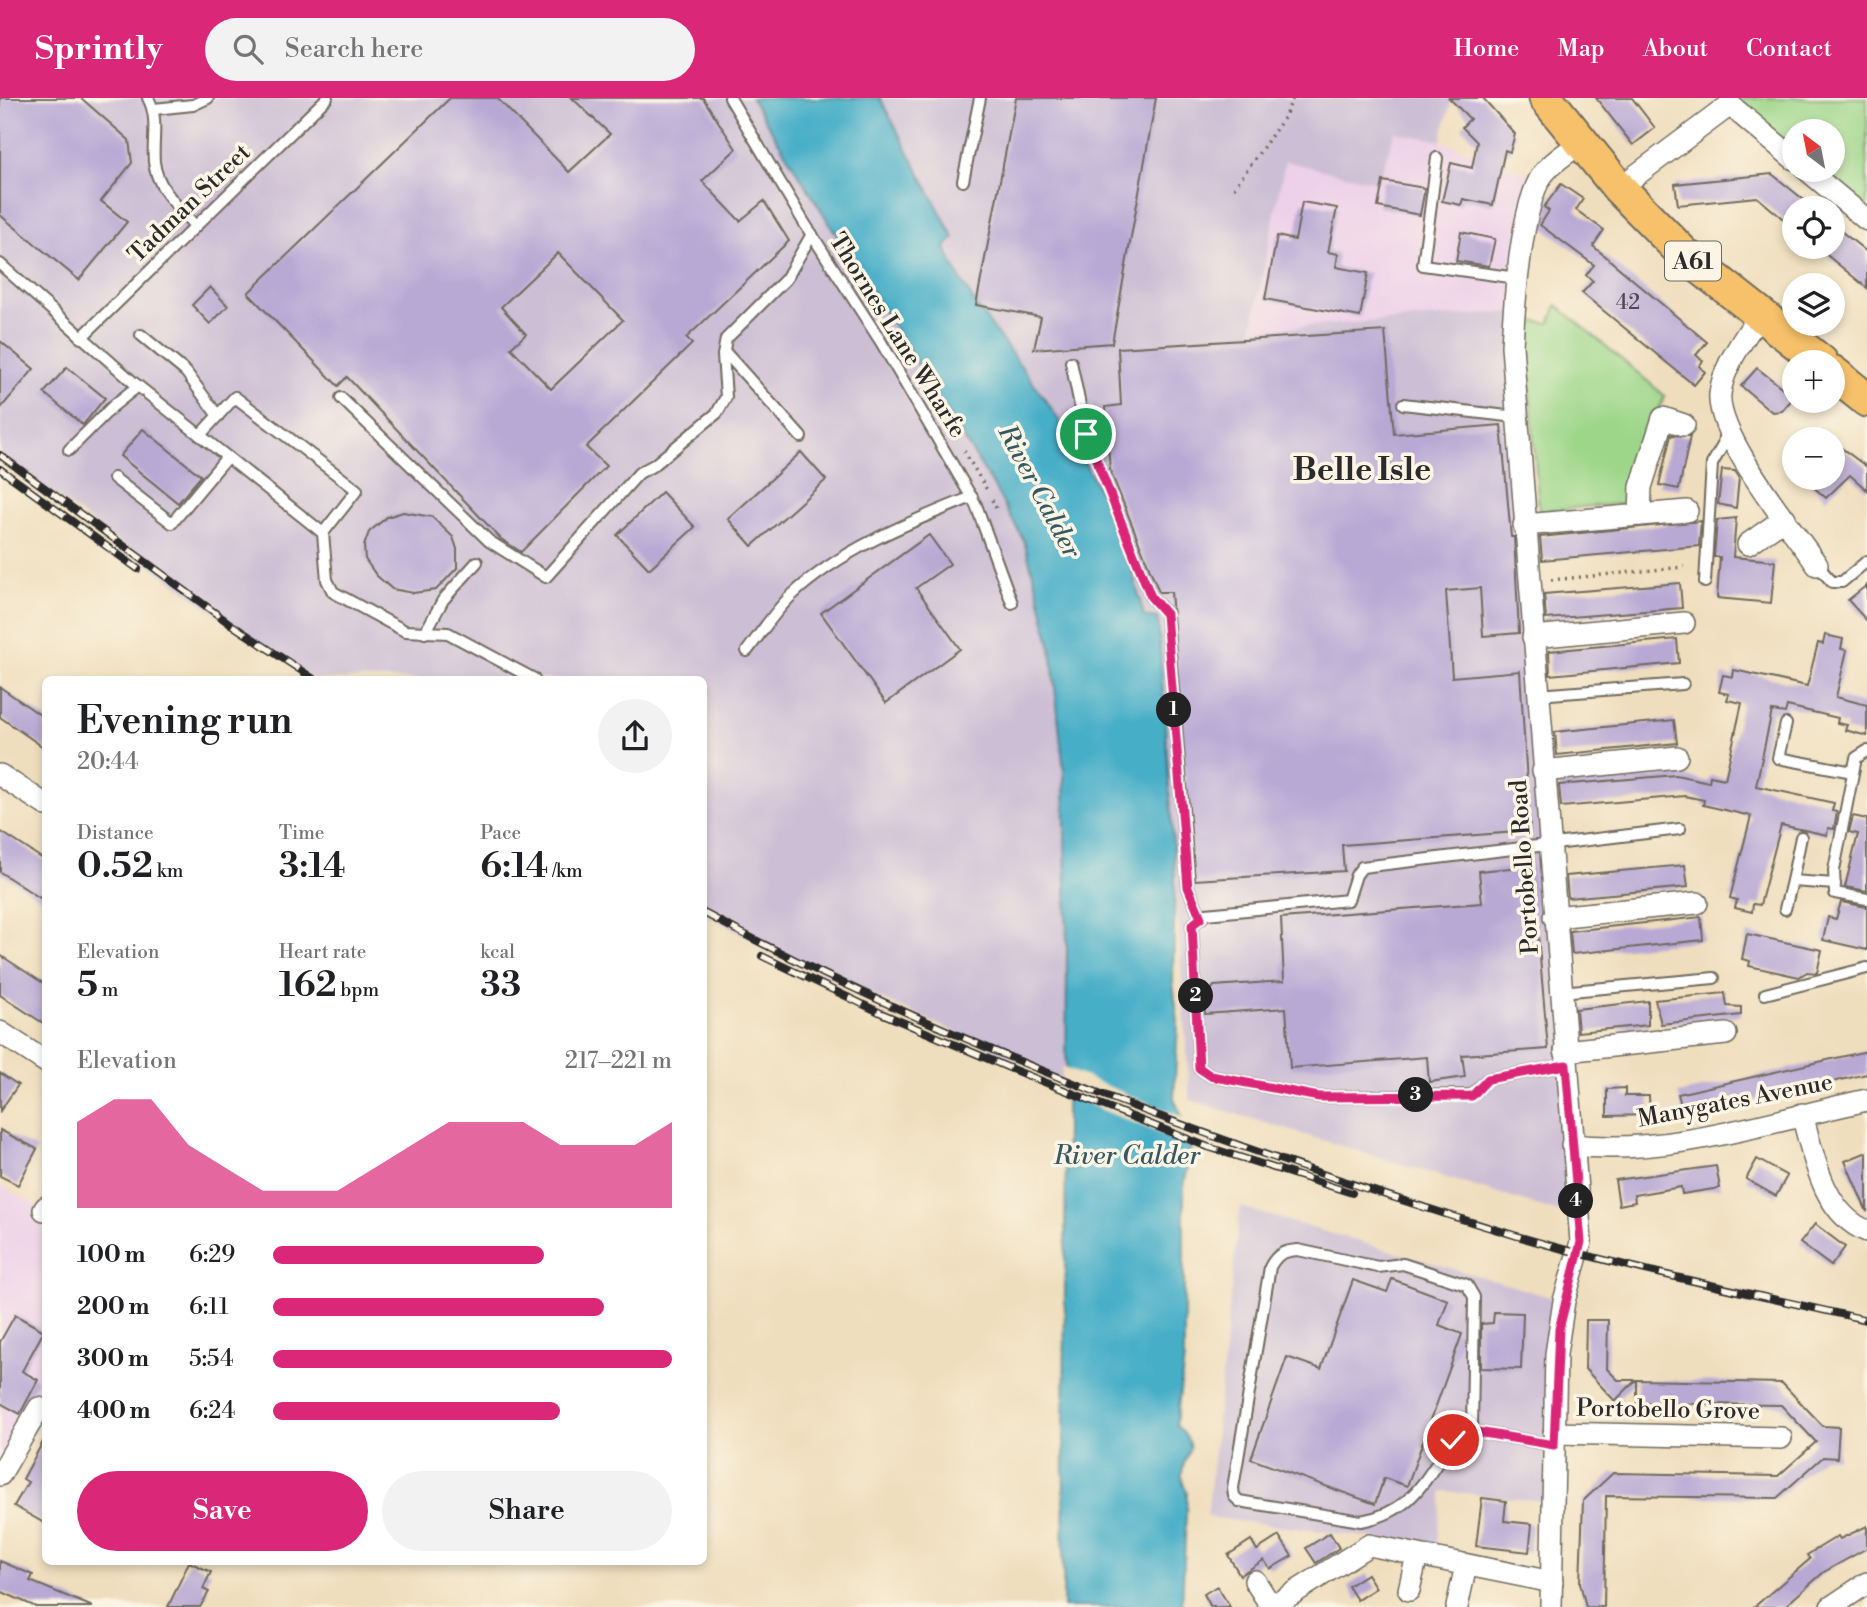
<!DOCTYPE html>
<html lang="en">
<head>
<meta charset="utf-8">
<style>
  :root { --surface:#fff; --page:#f2f2f2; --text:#202124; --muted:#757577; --accent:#db2777 }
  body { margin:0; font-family:"Libre Bodoni",serif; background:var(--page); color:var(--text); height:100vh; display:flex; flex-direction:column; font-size:26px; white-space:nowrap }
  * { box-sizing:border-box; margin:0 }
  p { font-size:23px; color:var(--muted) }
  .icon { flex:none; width:38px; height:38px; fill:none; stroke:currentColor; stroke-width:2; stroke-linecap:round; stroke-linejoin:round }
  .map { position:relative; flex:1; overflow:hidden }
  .details { position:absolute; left:42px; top:578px; width:665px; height:889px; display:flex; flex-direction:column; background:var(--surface); border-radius:10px; box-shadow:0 4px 10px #0003 }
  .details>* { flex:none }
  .needle { width:46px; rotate:328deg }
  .fabs { position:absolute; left:1782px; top:21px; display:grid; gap:14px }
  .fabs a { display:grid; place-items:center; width:63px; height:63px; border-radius:50%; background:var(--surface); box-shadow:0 4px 10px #0003; font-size:35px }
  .pin { position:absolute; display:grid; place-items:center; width:60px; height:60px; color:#fff; margin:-30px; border:4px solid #fff; border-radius:50%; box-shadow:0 2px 7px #0007 }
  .km { position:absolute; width:35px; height:35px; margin:-18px; border-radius:50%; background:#222; color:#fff; font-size:19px; line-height:35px; text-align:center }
  .round { display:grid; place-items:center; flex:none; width:74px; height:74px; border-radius:37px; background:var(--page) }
  .head { display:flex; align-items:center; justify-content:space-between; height:119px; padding:0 35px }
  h1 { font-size:38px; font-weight:600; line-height:52px }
  .stats { display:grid; grid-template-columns:repeat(3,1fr); gap:10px; height:119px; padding:7px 35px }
  .stats div { display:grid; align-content:center }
  .stats b { font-size:35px; font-weight:600 }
  .stats small { font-size:19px; font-weight:400 }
  .stats p { font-size:19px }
  .chart { height:196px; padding:14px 35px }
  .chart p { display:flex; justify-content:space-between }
  .chart svg { width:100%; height:126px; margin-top:7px; fill:var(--accent); opacity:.7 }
  .action { display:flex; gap:14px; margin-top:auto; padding:14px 35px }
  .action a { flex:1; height:80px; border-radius:42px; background:var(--accent); color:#fff; font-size:28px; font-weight:600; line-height:80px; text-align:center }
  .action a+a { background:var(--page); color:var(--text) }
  ul { padding:0 35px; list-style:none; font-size:23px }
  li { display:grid; grid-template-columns:112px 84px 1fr; align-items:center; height:52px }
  li i { height:18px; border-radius:9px; background:var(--accent) }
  header { display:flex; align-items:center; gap:42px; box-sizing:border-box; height:98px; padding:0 35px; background:var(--accent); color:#fff }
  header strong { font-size:33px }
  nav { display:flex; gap:38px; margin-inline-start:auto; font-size:24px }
  .search { width:490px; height:63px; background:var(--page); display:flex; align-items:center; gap:18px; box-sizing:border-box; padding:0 24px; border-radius:38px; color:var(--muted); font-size:26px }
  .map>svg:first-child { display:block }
</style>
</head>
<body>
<header>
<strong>Sprintly</strong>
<div class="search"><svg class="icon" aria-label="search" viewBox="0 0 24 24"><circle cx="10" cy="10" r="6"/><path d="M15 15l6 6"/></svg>Search here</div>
<nav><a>Home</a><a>Map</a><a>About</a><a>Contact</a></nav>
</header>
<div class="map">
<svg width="1867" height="1509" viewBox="0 0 1867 1509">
  <rect width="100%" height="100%" fill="#fcf5e5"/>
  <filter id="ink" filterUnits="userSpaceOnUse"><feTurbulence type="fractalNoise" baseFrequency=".0143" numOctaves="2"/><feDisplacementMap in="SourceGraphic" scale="14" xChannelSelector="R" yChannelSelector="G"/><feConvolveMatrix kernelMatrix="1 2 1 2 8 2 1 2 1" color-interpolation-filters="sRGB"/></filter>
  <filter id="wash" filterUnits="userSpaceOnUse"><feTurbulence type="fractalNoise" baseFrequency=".00686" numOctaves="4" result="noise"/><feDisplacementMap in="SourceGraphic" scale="28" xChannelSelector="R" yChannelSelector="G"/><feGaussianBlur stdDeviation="1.57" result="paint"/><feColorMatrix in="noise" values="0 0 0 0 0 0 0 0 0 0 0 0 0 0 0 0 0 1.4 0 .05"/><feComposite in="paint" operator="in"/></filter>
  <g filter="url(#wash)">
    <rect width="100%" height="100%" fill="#efdebd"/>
    <g fill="#edd0e9">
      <polygon points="1395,34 1441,43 1539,81 1514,214 1252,233 1285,63 1378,85"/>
      <polygon points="0,1087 46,1113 45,1296 0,1377"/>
    </g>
    <g fill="#ccbed4">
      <polygon points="0,0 809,0 1078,458 1119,1015 1018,962 768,850 704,815 704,581 314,581 229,525 0,357"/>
      <polygon points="880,0 1452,0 1441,43 1395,34 1378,85 1285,63 1252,232 1514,214 1578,1120 1190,1002 1158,520 1144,520 1138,493 1110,416 1062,329 957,179 906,51"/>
      <polygon points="1240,1109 1564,1203 1553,1404 1442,1393 1437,1448 1207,1419"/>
    </g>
    <g fill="#9dd689" stroke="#64805a" stroke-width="2">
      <polygon points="1722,0 1867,0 1867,122 1807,72 1832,72 1832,33 1794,33 1794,61"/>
      <polygon points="1557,207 1665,298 1635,368 1628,405 1539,413 1525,223 1550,225"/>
    </g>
    <path fill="#47aec7" stroke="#396c79" stroke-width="2" d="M 751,0 L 880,0 L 954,140 L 945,149 C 965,199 998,236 1029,279 C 1081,349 1126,434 1144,519 L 1158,520 L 1175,777 L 1173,885 L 1178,923 L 1174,1001 L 1183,1020 L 1192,1057 L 1184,1084 L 1184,1261 L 1176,1327 C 1203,1353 1181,1355 1182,1378 C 1182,1383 1185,1390 1187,1395 L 1182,1509 L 1063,1509 L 1067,846 L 1064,674 L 1051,551 L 1039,497 L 1024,443 L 993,387 Z"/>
    <polygon fill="#efdebd" points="1062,969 1187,1021 1193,1049 1061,995"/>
    <g id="blocks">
      <g fill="#b8a8d4" fill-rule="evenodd">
        <polygon points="0,0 81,0 129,42 132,65 101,103 127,124 79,182 0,117"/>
        <path d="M 450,0 L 497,0 L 569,74 L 610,36 L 572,0 L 703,0 L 736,51 L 702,83 L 740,123 L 764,103 L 789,143 L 686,240 L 692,246 L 586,349 L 606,368 L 521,454 L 501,441 L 347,279 L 338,288 L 248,195 ZM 558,155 L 623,222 L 551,291 L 511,250 L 526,236 L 501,209 Z"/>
        <polygon points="1016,0 1156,0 1112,245 1034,251 1041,219 976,207"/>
        <polygon points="1449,0 1483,0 1515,36 1510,54 1505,52 1493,107 1463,101 1461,107 1442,103 1451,65 1472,70 1477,44 1462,29 1470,21"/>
        <polygon points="1596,0 1632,0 1655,30 1633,47"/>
        <polygon points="1772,76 1814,110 1794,110 1794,130 1757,99 1678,107 1675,86"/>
        <polygon points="1383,83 1425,90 1420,117 1378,109"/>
        <polygon points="1561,86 1583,101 1576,112 1604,132 1593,148 1707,244 1696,257 1703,263 1699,268 1705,274 1694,287 1582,195 1593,183 1586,177 1594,167 1540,127 1549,113 1544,109"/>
        <polygon points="1302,104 1337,110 1328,154 1338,156 1336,169 1368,175 1360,219 1265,201 1277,138 1295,142"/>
        <polygon points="1832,126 1867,154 1867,190 1817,149 1832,149"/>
        <polygon points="1461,134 1495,141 1489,168 1456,163"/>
        <polygon points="210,189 228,208 210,226 192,207"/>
        <polygon points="1385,233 1394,336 1501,327 1511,439 1514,439 1519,535 1483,538 1480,490 1446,493 1452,579 1520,573 1530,733 1342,747 1344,773 1195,782 1171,494 1159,494 1110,372 1105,309 1121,307 1118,250"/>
        <polygon points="0,243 34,271 0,311"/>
        <polygon points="67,269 105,300 83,327 44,295"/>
        <polygon points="1757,270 1794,299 1782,313 1772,314 1741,288"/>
        <polygon points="143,331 201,378 178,405 120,358"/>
        <polygon points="1671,337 1690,338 1679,391 1659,387"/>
        <polygon points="1832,343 1867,369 1867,392 1850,377 1826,400 1803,380 1832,380"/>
        <polygon points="801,354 826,382 752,448 728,421"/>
        <polygon points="1722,372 1735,373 1739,379 1736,410 1718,406"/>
        <polygon points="662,394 695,429 649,471 617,437"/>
        <polygon points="403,414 432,419 453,439 457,451 457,470 436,492 413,495 392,491 376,477 365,461 364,448 369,434 387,419"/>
        <polygon points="1736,420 1733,459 1775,463 1771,505 1717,500 1720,459 1714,459 1717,422"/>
        <polygon points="1701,423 1699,448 1542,462 1540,439"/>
        <polygon points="929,437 950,466 916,490 960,551 886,605 821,515"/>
        <polygon points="1680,485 1682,510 1546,521 1544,496"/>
        <polygon points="1867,487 1867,523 1848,502"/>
        <polygon points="1825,537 1843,541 1841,551 1847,552 1836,599 1867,607 1867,638 1845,632 1847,627 1837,625 1838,620 1787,608 1785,615 1772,613 1756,688 1834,705 1832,713 1837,714 1834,731 1828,730 1827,737 1781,727 1760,807 1753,806 1752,814 1735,810 1737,802 1730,800 1751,718 1703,707 1704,702 1685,698 1561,709 1559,687 1676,677 1709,684 1710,678 1725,681 1742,605 1727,602 1729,596 1719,594 1723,577 1733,579 1734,572 1807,588 1818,545 1823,546"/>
        <polygon points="1677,541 1679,565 1550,577 1549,553"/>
        <polygon points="0,589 46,621 46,651 0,619"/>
        <polygon points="1674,622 1677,645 1557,657 1555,634"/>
        <polygon points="1853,718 1867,721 1867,793 1845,789 1858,736 1849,734"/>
        <polygon points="0,733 46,763 46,804 0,774"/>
        <polygon points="1685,767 1688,789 1568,800 1566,778"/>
        <polygon points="1532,768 1548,951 1462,957 1465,979 1429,984 1427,959 1290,970 1286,910 1205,916 1204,903 1214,888 1284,883 1281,820 1482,805 1479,773"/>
        <polygon points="1841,804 1867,809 1867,852 1823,842 1828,819 1836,821"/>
        <polygon points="1701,819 1703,842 1572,856 1570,833"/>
        <polygon points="1747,836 1822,852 1817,875 1807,874 1799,879 1749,868 1750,863 1742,861"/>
        <polygon points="0,857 46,887 46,927 0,897"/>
        <polygon points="1725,895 1727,908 1741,909 1741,917 1661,926 1655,902"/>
        <polygon points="1648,903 1648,927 1578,934 1576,911"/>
        <polygon points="1867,953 1867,976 1684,1018 1678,996"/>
        <polygon points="0,975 18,987 0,1013"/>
        <polygon points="1625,990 1625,998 1649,998 1650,1017 1607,1018 1607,991"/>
        <polygon points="0,1032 37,1051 18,1087 0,1078"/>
        <polygon points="1867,1054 1867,1114 1845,1063"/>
        <polygon points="1757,1061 1787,1078 1776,1098 1746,1081"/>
        <polygon points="1716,1068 1720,1090 1682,1096 1681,1089 1634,1097 1635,1104 1619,1107 1615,1082"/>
        <polygon points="1815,1126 1845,1149 1831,1168 1800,1145"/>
        <polygon points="1392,1181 1448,1202 1439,1227 1462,1236 1407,1388 1384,1380 1375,1406 1251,1361 1287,1259 1321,1271 1353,1182 1387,1194"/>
        <polygon points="1494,1214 1523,1215 1521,1271 1481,1270 1481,1226 1493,1225"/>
        <polygon points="15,1217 44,1233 22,1273 38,1282 20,1316 0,1305 0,1244"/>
        <polygon points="1586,1222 1608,1222 1607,1271 1618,1282 1636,1282 1615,1303 1585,1271"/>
        <polygon points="1637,1282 1782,1285 1823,1328 1839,1329 1837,1360 1823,1359 1777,1400 1606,1398 1604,1509 1586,1509 1580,1485 1583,1403 1613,1375 1778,1378 1816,1344 1781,1307 1637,1305"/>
        <polygon points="46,1338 46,1426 14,1408 28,1384 23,1381"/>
        <polygon points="1482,1400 1506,1403 1504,1423 1532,1426 1529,1454 1476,1448"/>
        <polygon points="1867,1428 1867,1450 1824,1474 1784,1509 1754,1509 1810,1461 1807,1457 1838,1438 1840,1441"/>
        <polygon points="1330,1435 1339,1450 1316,1465 1306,1450"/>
        <polygon points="1279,1438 1292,1458 1270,1471 1264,1462 1240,1477 1228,1457 1251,1442 1257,1452"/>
        <polygon points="0,1463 33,1477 30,1483 93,1509 36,1509 0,1493"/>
        <polygon points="189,1464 211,1474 203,1491 209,1494 200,1509 168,1509"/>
        <polygon points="1367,1476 1376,1490 1357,1502 1348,1488"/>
        <polygon points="1217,1488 1230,1509 1211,1509 1204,1496"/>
      </g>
    </g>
  </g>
  <g filter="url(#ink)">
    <use href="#blocks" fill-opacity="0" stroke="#706a5e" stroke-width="2"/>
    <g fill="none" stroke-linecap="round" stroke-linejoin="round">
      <defs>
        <g id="service">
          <path d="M 148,0 C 159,20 152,42 154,64 C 157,91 179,109 195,128"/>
          <polyline points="730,0 805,126 881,244 976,407 1012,505"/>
          <polyline points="154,11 193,7 208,0"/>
          <polyline points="1437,60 1423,167 1517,180"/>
          <polyline points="963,83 980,0"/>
          <polyline points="0,166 133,284 323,435"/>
          <polyline points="141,237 186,274 218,318"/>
          <polyline points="81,240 327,0"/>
          <polyline points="724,253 801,339"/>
          <polyline points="1071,264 1086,336 1151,499 1166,515 1188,789 1201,820"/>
          <polyline points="341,300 489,443 546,479 639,375 654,367 717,315 726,299 723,257 726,241 786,181 812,136"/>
          <polyline points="1403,306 1516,319"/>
          <polyline points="200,337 235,299 357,392 323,435 327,482 333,494 405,533 448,535 534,581"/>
          <polyline points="69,352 113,308 138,288"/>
          <polyline points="114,380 172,425 227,359"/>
          <polyline points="1817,467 1832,484 1842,484 1867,463"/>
          <polyline points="1705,484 1712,366 1723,347 1725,332"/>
          <polyline points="425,535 443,502 477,464"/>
          <path d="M 747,553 C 761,535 775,513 791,498 C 841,451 910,424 972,399"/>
          <polyline points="1537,597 1683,586"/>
          <polyline points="1786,626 1778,660 1853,674"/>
          <polyline points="1867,653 1856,660 1834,772 1835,795 1867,801"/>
          <polyline points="1801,739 1792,783 1835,786"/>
          <polyline points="1785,811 1792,783"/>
          <polyline points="1560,894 1714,880"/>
          <polyline points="1765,896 1867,870"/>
          <polyline points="1566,967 1488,981 1472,997 1319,999 1211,978 1199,970 1192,827 1206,816 1348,802 1356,777 1362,769 1680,731"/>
          <path d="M 1472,1333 L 1474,1199 L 1467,1187 L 1403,1166 L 1378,1169 L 1298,1152 C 1283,1153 1277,1156 1270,1169 L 1233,1390 L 1234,1398 L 1239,1403 L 1361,1423 C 1413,1414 1424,1382 1453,1342 L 1472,1333 L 1554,1347"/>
        </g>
        <g id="minor">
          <polyline points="1807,72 1867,122"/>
          <polyline points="1619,90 1730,7 1794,61"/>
          <path d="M 1760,215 C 1746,239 1723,267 1720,296 C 1716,339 1792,430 1817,467"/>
          <polyline points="1640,417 1641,389 1663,320 1684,327"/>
          <polyline points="1524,427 1687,413"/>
          <polyline points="1748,446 1785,420"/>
          <polyline points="1533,539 1684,525"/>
          <polyline points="1543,673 1677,659"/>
          <polyline points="0,677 46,707"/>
          <polyline points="1554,819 1697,805"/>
          <polyline points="0,934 46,964"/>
          <polyline points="1565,953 1726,936"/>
          <path d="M 1802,1016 C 1813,1056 1823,1116 1867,1133"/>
          <path d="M 1572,1047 C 1671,1058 1770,1023 1867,1002"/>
          <polyline points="44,1112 46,1109"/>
          <polyline points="1554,1335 1781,1340"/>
          <polyline points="0,1377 39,1310"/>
          <polyline points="1255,1483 1267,1502 1278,1505"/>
          <polyline points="1409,1492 1417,1457"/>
          <polyline points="1277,1509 1278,1505 1369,1447 1552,1484"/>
          <polyline points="1457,1509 1466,1467"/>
          <path d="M 1551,1509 L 1556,1256 L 1564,1203 L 1581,1144 L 1512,248 C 1514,209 1521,106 1543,76 C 1553,63 1568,54 1581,45"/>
          <polyline points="1831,1509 1867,1485"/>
        </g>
        <g id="primary">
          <polyline points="1546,0 1619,90 1685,157 1821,264"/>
          <polyline points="1832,274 1867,302"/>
        </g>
      </defs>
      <use href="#service" stroke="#706a5e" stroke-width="14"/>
      <use href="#minor" stroke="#706a5e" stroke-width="24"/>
      <use href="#primary" stroke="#706a5e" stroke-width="37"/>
      <g stroke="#706a5e" stroke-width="3.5" stroke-dasharray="2 5" stroke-linecap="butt">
        <polyline points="1234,90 1284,20 1293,0"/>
        <polyline points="964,353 987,392"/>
        <polyline points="992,402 997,412"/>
        <polyline points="1551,482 1684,469"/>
      </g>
      <use href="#service" stroke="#fff" stroke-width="10"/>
      <use href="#minor" stroke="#fff" stroke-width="21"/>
      <use href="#primary" stroke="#f6c16b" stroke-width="33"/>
      <defs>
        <g id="rail">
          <polyline points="0,357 229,525 314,581"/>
          <polyline points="0,371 138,471"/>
          <path d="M 704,815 C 957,951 1241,1055 1517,1138 C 1632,1172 1750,1195 1867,1222"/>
          <polyline points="762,858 881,915 1014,972 1208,1049 1352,1095"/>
        </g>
      </defs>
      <use href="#rail" stroke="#2b2b2b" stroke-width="8"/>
      <use href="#rail" stroke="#fcf5e5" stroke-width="5" stroke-dasharray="16" stroke-linecap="butt"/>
    </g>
  </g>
  <g fill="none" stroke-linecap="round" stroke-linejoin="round" filter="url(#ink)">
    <defs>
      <polyline id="route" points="1086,336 1151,499 1166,516 1188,789 1201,820 1192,827 1199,970 1211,978 1319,999 1472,998 1488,981 1566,967 1581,1144 1559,1231 1554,1347 1472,1333 1453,1342"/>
    </defs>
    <use href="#route" stroke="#fff" stroke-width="14"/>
    <use href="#route" stroke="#db2777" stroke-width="9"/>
  </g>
  <g text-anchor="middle" stroke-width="7" stroke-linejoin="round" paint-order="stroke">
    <g font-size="21" fill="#4e4a55">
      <text x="1628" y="211">42</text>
    </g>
    <rect fill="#fcf5e5" stroke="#6a6863" stroke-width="2" x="1665" y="143.5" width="56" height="39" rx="5"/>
    <g font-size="23" font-weight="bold" fill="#2b2b2b">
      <text x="1693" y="171">A61</text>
    </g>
    <g font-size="24" fill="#2b2b2b" stroke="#fcf5e5">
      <text transform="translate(189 105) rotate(-44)" y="8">Tadman Street</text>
      <text transform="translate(898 237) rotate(58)" y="8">Thornes Lane Wharfe</text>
      <text transform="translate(1524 769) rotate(-94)" y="8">Portobello Road</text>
      <text transform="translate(1735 1002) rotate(-11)" y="8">Manygates Avenue</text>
      <text transform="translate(1668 1311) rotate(1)" y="8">Portobello Grove</text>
    </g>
    <g font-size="26" font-style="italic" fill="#355962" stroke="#fcf5e5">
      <text transform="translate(1040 393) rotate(62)" y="9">River Calder</text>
      <text x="1127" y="1066">River Calder</text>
    </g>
    <g font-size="32" font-weight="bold" fill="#2b2b2b" stroke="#fcf5e5">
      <text x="1362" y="382">Belle Isle</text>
    </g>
  </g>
</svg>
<div class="fabs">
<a><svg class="needle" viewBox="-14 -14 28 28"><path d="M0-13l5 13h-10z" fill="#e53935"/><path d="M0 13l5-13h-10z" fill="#757577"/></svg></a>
<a><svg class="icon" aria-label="locate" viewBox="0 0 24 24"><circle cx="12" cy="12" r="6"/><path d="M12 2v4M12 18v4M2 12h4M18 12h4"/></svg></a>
<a><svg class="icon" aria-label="layers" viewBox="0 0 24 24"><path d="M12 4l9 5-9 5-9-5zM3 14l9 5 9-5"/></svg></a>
<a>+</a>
<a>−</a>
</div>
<div class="pin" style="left:1086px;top:336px;background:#1e9e55"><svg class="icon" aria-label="arrive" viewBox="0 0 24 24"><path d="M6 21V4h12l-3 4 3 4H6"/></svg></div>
<div class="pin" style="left:1453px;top:1342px;background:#d93025"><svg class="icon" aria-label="check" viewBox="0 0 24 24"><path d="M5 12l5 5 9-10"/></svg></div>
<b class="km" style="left:1174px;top:612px">1</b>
<b class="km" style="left:1196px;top:898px">2</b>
<b class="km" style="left:1416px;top:997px">3</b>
<b class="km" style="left:1576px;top:1103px">4</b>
<section class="details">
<div class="head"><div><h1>Evening run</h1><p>20:44</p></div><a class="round"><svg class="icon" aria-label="share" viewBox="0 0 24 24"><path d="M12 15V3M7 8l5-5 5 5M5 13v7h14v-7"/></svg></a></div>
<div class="stats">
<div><p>Distance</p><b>0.52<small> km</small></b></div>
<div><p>Time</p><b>3:14</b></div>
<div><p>Pace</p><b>6:14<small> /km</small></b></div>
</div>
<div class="stats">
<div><p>Elevation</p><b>5<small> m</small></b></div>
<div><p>Heart rate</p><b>162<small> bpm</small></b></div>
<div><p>kcal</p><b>33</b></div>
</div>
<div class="chart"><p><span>Elevation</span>217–221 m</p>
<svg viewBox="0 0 160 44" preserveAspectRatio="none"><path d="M0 44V14L10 6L20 6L30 22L40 30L50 38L60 38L70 38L80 30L90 22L100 14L110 14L120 14L130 22L140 22L150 22L160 14V44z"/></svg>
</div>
<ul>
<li><b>100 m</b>6:29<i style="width:68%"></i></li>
<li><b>200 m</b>6:11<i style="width:83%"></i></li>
<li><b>300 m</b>5:54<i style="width:100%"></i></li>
<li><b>400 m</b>6:24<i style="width:72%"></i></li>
</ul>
<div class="action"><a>Save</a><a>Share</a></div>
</section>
</div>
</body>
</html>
